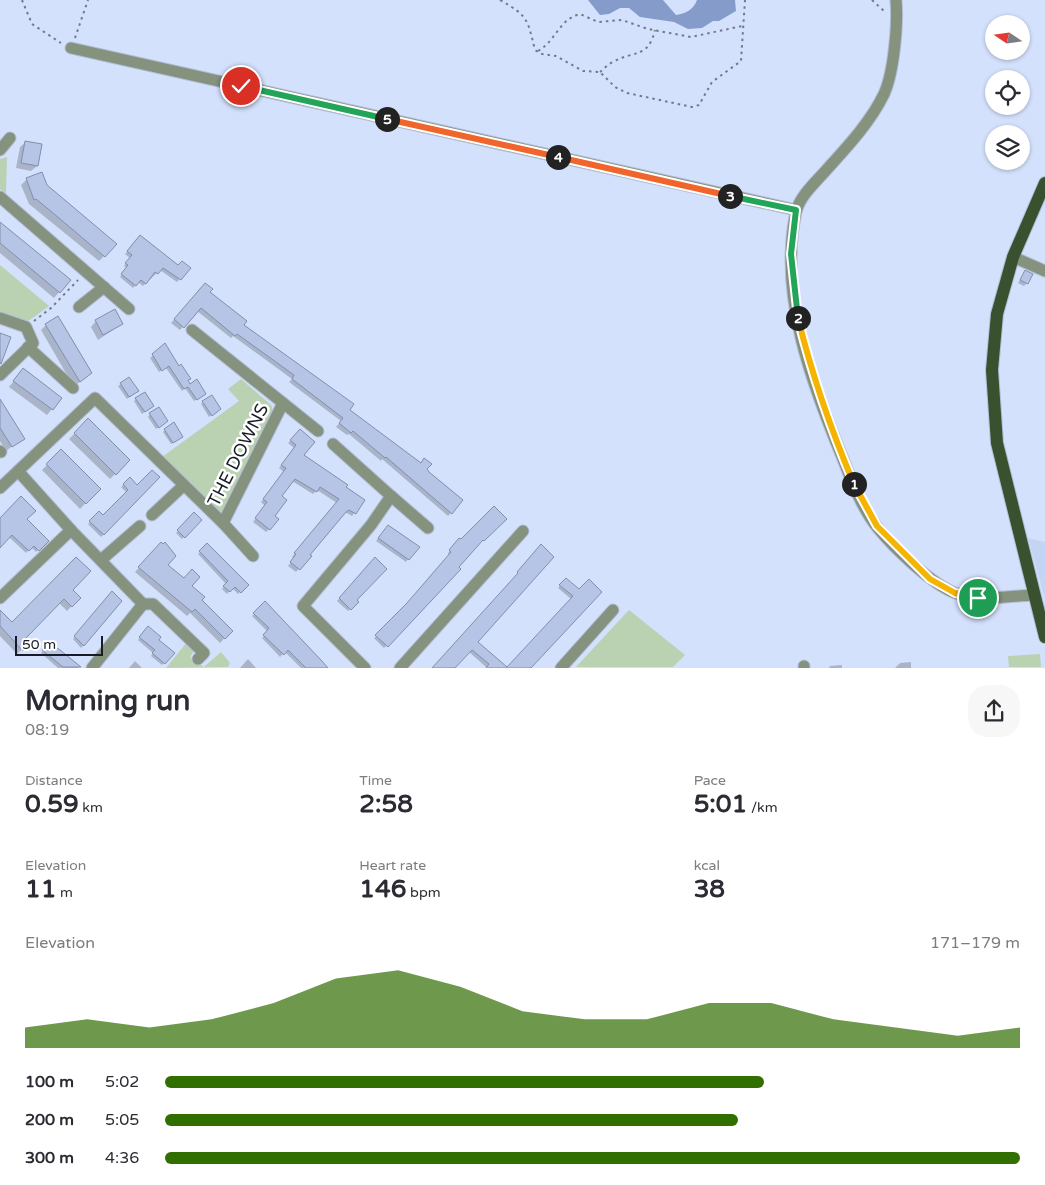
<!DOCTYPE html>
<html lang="en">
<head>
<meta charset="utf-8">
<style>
  :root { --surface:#fff; --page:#f7f7f7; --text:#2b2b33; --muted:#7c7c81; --accent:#326f01 }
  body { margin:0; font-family:"Varela Round",sans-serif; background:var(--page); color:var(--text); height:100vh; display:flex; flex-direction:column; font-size:19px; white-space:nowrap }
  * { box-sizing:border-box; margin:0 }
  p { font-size:16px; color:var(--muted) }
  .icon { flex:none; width:28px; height:28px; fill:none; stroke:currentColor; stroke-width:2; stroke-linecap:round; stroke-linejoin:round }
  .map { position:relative; height:668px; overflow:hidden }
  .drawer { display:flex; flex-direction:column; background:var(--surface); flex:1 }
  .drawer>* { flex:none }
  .needle { width:32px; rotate:283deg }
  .fabs { position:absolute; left:985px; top:15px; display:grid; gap:10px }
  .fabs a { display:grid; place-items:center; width:45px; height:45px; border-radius:50%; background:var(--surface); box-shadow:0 1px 4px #0004; font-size:25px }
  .scale { position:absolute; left:15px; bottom:12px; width:88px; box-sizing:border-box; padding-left:5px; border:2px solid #161b27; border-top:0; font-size:14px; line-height:18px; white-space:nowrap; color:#161b27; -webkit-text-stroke:4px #fff; paint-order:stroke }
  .pin { position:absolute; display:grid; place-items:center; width:42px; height:42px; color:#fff; margin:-21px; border:2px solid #fff; border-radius:50%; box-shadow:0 1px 5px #0007 }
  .km { position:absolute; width:25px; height:25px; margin:-12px; border-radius:50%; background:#222; color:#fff; font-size:14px; line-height:25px; text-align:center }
  .round { display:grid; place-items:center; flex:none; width:52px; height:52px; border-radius:20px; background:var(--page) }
  .overview { display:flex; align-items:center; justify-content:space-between; height:85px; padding:0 25px }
  h1 { font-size:28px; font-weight:700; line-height:38px }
  .stats { display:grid; grid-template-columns:repeat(3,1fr); gap:8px; height:85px; padding:5px 25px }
  .stats div { display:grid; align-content:center }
  .stats b { font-size:25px; font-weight:700 }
  .stats small { font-size:14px; font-weight:400 }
  .stats p { font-size:14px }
  .chart { height:140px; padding:10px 25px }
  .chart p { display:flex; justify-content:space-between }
  .chart svg { width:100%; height:90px; margin-top:5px; fill:var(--accent); opacity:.7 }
  ul { padding:0 25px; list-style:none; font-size:16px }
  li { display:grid; grid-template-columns:80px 60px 1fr; align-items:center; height:38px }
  li i { height:12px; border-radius:6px; background:var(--accent) }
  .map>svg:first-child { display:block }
</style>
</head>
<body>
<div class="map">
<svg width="1045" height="668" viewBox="0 0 1045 668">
  <rect width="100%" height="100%" fill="#d4e1fc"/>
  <polygon fill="#c4d4f3" points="1028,538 1045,542 1045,599"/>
  <g fill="#bad2b1">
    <polygon points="7,157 6,194 0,189 0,159"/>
    <polygon points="0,265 49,306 27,322 0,312"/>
    <polygon points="241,379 271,405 273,410 226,511 218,512 162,457 239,401 228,389"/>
    <polygon points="629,610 685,655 673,667 576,667"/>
    <polygon points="187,642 194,650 190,658 204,667 221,652 230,663 228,667 166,668"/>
    <polygon points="1040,654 1041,667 1009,667 1008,656"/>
  </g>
  <path fill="#859bca" d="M 588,0 L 663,0 L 676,15 C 687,13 693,10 697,0 L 735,0 L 736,11 L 719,21 L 713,21 L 702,28 L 688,29 L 674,22 L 640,17 L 629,8 L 620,8 L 609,14 L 600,15 Z"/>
  <g fill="#0003">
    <polygon points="26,142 37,166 31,171 16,168 20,147"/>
    <polygon points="41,174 46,186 104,256 99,261 29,204 21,185 26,180"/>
    <polygon points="0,223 69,280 54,298 0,253"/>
    <polygon points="137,239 178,267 189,268 177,282 160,270 143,286 138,282 133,288 120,277 127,268 124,266 130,258 125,254"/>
    <polygon points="1025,272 1027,283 1024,286 1018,283"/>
    <polygon points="202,287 242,325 348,411 426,469 451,513 448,516 382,459 381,461 349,434 347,435 336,427 341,421 289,382 292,379 233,336 231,338 197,311 180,330 171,323"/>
    <polygon points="96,321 122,324 98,340 91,327"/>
    <polygon points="46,325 90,373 74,387 41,330"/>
    <polygon points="165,345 190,385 202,396 194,401 185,388 182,391 166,368 159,372 150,358"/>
    <polygon points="23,370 61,398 47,415 9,387"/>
    <polygon points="129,379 135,393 127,399 118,386"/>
    <polygon points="136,399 150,408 142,414 134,401"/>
    <polygon points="0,401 23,438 6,451 0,441"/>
    <polygon points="203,402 217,411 209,417 201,404"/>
    <polygon points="150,414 165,423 156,429 148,417"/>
    <polygon points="88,420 129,460 110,479 69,439"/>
    <polygon points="165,430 179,439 171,444 163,432"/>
    <polygon points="300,431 302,456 364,501 352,516 345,512 296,572 288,566 294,558 292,557 337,503 317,490 313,494 292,481 280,496 269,529 266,532 253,522 265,506 261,502 284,472 279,468 294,448 288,443"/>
    <polygon points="61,451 99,489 80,509 42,470"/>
    <polygon points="158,477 101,537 88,524 99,513 103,517 127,493 121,487 130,479 137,487"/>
    <polygon points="194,514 200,520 182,539 176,533"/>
    <polygon points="0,519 47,541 36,552 31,547 26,553 9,537 0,546"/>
    <polygon points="505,519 480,541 414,619 384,648 374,638 405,607 449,555 448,553 457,542"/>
    <polygon points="386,528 408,559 406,562 376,541"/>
    <polygon points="161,544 166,565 190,586 200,601 231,631 220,643 190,613 187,616 135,572"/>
    <polygon points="207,545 247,585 238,594 232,588 227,594 222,589 226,584 198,554"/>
    <polygon points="541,546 476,642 506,668 487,668 468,651 517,576 516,575"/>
    <polygon points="375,559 355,600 357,602 348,611 337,601"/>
    <polygon points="566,579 579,591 571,599 558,588"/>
    <polygon points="71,590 79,598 67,611 59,603 24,638 29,643 17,654 0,636 0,620 12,624"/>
    <polygon points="112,593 121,601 81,648 73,639"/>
    <polygon points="265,603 326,668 301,668 285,652 280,657 262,638 268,632 252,616"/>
    <polygon points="148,628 157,640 173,653 162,665 151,656 153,653 138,640"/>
    <polygon points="49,644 79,668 58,668 41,653"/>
    <polygon points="248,659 256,668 240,668"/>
    <polygon points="135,661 142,668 129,668"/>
    <polygon points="911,662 911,668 895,668 900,663"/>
    <polygon points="842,665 842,668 829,668 830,666"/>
  </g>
  <g fill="#b6c5e6" stroke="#818fae">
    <polygon points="25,141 42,144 38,166 21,163"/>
    <polygon points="42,172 47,185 117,244 105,257 53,213 36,199 34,200 26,178"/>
    <polygon points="0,222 71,280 60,293 0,243"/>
    <polygon points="140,235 178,265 182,261 191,268 181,280 163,268 158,274 155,272 146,284 141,280 136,286 121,274 128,265 125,263 132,255 127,251"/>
    <polygon points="1025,270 1033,274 1028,284 1020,280"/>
    <polygon points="205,283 213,289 210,292 247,321 244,325 354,404 350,410 421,463 424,458 432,464 427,469 429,472 463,500 452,514 386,457 385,458 353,431 351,433 339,423 343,418 292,379 294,375 237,334 235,336 201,308 184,328 174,319"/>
    <polygon points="115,309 123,324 103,335 95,320"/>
    <polygon points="58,316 92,373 80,382 45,324"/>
    <polygon points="0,333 11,337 1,364 0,363"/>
    <polygon points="165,343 179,366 181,364 191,379 188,380 190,384 197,379 206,394 197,400 188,387 184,389 169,366 162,371 152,354"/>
    <polygon points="23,368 62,398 53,410 13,381"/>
    <polygon points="129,377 139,391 129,397 120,383"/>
    <polygon points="145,392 154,406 145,412 135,398"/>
    <polygon points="212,395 221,409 212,416 202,401"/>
    <polygon points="0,399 25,439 12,447 0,428"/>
    <polygon points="159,407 168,421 159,428 149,413"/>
    <polygon points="88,418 130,460 116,475 74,433"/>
    <polygon points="174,422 183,437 173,443 164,429"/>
    <polygon points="300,429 315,442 304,455 348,485 346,487 365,500 356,514 349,510 346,512 310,555 312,556 300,570 290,562 296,554 294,553 339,499 320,487 317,492 295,479 282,496 287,500 275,516 279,519 270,530 255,518 267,502 263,499 286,468 281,465 296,445 290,440"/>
    <polygon points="61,449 101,489 86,504 46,464"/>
    <polygon points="152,470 160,477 104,535 89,521 99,511 103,515 128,490 123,484 130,477 137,485"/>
    <polygon points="21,496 36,511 27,519 49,541 39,551 34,546 29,551 12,535 0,548 0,518"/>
    <polygon points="494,506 507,519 484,541 483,540 459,567 461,569 388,647 375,635 407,603 451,552 449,550 459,538 461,539"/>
    <polygon points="194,512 202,520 185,538 177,530"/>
    <polygon points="388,525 420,547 409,560 378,538"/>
    <polygon points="161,542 163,544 165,542 176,556 168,565 184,578 192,569 200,577 192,586 205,597 202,600 233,631 225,639 195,609 192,612 138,567"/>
    <polygon points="207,543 249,585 241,593 235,587 230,592 223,586 228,581 199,551"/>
    <polygon points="541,544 554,557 478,642 507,667 573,596 559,585 566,578 579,589 589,579 602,592 531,668 486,668 489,664 472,650 455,668 432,668 518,573 517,572"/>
    <polygon points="76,557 91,571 73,590 81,598 72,607 64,599 26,638 31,643 23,651 0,626 0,610 12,622"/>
    <polygon points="375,557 387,569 357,600 359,602 351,610 339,598"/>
    <polygon points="112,591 122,601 84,646 74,636"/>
    <polygon points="265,601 321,660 328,668 306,668 288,650 284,655 263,635 269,628 253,613"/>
    <polygon points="148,626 161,637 159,640 175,653 165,664 152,653 155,650 139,637"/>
    <polygon points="48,642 60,650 81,667 63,667 42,650"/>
  </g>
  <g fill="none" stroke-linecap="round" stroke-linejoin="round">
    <defs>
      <g id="minor">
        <path d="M 896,0 C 898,24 894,72 884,94 C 871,121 849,145 829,167 C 818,180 800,195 796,212 C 778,294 812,384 843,459 C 852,482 862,508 877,527 C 894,548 930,583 955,593 C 979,602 1008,596 1034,595"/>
        <polyline points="71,48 796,210"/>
        <polyline points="0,150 10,138"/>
        <polyline points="0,197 129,309"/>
        <polyline points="1013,257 1045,271"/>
        <polyline points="79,307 104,287"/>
        <polyline points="0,318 26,327 33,343 0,375"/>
        <polyline points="192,330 283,403 223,523"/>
        <polyline points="28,347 73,388"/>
        <polyline points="283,403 318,431"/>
        <polyline points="333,444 391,496 371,525 303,606 365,668"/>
        <polyline points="0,451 1,452"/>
        <polyline points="18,471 71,530 143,604 92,668"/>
        <polyline points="0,488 95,398 223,523 253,556"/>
        <polyline points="391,496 428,528"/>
        <polyline points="152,515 183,486"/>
        <polyline points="101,560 140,526"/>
        <polyline points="0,598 71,530"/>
        <polyline points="143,604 153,604 204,653 198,659"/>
        <polyline points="804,666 804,668"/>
        <polyline points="400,668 523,531"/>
        <polyline points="561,668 613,610"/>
      </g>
      <polyline id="major" points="1045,183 1013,257 997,314 992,370 997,443 1045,637"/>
    </defs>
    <use href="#minor" stroke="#b2bdd6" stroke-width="13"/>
    <use href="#major" stroke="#b2bdd6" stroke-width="14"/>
    <g stroke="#727a8e" stroke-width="2" stroke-dasharray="2.5 4" stroke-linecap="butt">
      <polyline points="22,0 32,24 61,43"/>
      <path d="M 500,0 C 528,16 527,18 535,50 L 542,54 L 556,56 L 583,71 L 600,72 L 615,87 L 627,93 L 692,107 L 699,105 L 712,82 L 741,61 L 745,0"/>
      <polyline points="872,0 885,12"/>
      <polyline points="75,38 88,0"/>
      <path d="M 538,51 C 556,41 559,19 580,14 L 598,22 L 622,20 L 648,29 L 691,37 L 742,26"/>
      <path d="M 600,72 C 604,69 608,64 613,62 C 634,50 648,59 655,30"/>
      <polyline points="34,321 51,308 78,280"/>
    </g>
    <use href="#minor" stroke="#84927e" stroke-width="11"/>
    <use href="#major" stroke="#39512f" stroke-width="12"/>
  </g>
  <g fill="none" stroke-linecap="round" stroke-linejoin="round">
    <defs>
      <polyline id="split-1" points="854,484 877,526 930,579 955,593 978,598"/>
      <path id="split-2" d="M 798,318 C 812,375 831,430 854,484"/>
      <polyline id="split-3" points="730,196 796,210 791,254 798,318"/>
      <polyline id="split-4" points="558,157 730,196"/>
      <polyline id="split-5" points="387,119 558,157"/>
      <polyline id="split-6" points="241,86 387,119"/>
    </defs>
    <use href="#split-1" stroke="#fff" stroke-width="10"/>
    <use href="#split-2" stroke="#fff" stroke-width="10"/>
    <use href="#split-3" stroke="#fff" stroke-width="10"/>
    <use href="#split-4" stroke="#fff" stroke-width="10"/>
    <use href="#split-5" stroke="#fff" stroke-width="10"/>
    <use href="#split-6" stroke="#fff" stroke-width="10"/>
    <use href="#split-1" stroke="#f5b400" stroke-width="6"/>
    <use href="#split-2" stroke="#f5b400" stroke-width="6"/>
    <use href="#split-3" stroke="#22a559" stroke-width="6"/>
    <use href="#split-4" stroke="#f0652b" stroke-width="6"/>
    <use href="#split-5" stroke="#f0652b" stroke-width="6"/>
    <use href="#split-6" stroke="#22a559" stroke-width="6"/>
  </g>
  <g text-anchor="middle" stroke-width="5" stroke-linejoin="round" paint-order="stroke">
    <g font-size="18" fill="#161b27" stroke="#fff">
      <text transform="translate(238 455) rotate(-63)" y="6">THE DOWNS</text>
    </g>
  </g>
</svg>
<div class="fabs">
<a><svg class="needle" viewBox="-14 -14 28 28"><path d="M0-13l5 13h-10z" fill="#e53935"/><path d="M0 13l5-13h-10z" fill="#7c7c81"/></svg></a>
<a><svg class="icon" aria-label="locate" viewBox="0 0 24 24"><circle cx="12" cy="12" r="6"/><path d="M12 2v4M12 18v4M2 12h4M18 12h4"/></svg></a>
<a><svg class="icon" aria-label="layers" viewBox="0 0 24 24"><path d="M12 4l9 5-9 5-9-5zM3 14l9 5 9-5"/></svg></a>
</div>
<div class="scale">50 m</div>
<div class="pin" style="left:978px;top:598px;background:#1e9e55"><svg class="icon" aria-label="arrive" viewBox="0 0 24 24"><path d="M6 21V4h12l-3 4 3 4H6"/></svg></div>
<div class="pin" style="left:241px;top:86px;background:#d93025"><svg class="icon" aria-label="check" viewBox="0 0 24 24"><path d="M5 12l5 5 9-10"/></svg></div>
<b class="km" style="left:854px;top:484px">1</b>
<b class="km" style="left:798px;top:318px">2</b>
<b class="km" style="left:730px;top:196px">3</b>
<b class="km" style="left:558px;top:157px">4</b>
<b class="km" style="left:387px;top:119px">5</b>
</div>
<section class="drawer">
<div class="overview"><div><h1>Morning run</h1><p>08:19</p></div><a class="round"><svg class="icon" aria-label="share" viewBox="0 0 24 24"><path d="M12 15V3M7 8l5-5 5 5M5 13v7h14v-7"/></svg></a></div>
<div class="stats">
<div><p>Distance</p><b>0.59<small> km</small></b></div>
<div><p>Time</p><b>2:58</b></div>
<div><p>Pace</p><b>5:01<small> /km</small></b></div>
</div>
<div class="stats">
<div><p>Elevation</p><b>11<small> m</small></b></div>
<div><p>Heart rate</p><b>146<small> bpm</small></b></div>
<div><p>kcal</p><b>38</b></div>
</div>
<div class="chart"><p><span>Elevation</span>171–179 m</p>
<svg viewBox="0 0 160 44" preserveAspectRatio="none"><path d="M0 44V34L10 30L20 34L30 30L40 22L50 10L60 6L70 14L80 26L90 30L100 30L110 22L120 22L130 30L140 34L150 38L160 34V44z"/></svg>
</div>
<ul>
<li><b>100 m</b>5:02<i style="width:70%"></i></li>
<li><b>200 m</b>5:05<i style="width:67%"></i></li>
<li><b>300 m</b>4:36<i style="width:100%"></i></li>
</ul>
</section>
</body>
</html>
